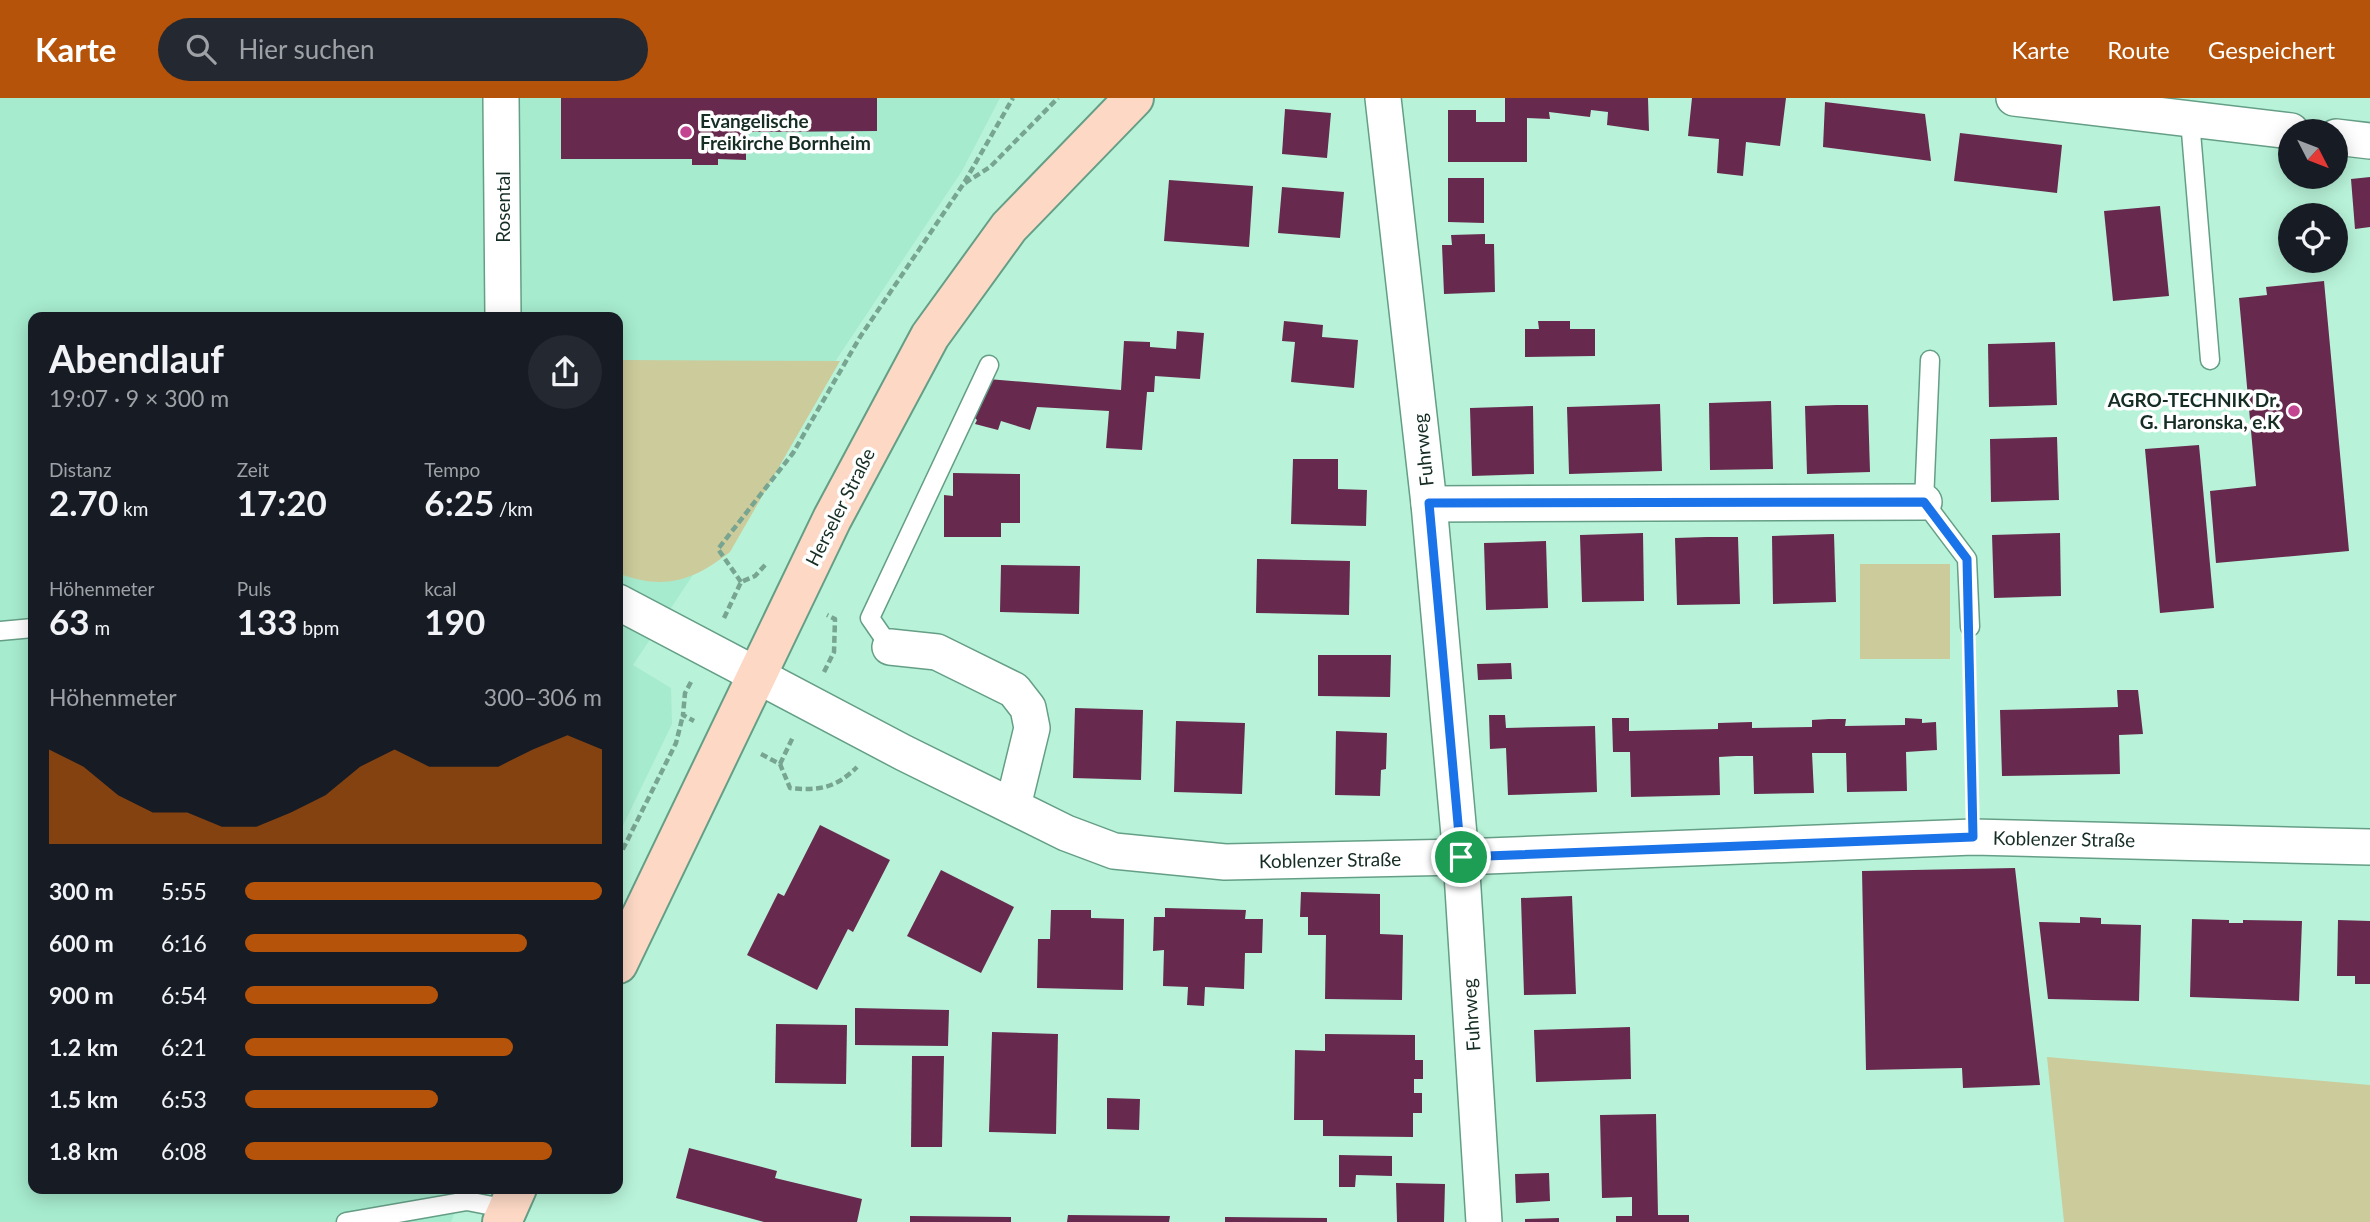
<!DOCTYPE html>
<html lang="de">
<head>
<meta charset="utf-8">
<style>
  :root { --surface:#171b24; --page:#242831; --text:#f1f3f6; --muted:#9ea1a6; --accent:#b45309 }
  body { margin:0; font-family:Lato,sans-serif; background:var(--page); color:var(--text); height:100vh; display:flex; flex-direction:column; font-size:26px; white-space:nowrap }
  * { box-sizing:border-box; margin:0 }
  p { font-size:23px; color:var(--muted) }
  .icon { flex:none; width:38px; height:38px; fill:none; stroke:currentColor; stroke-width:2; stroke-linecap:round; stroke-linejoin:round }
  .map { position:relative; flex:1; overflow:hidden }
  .details { position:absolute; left:28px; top:214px; width:595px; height:882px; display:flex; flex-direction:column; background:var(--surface); border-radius:14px; box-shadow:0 4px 18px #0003 }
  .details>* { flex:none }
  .needle { width:46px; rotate:132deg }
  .tools { position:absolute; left:2278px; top:21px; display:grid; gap:14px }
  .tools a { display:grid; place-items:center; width:70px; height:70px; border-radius:50%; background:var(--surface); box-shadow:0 4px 18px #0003; font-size:35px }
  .pin { position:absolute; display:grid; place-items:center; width:60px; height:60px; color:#fff; margin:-30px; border:4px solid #fff; border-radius:50%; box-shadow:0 2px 7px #0007 }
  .round { display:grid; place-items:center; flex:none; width:74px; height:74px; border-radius:37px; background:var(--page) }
  .summary { display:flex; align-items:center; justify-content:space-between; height:119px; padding:0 21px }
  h1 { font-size:38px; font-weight:700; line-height:52px }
  .figures { display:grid; grid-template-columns:repeat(3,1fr); gap:10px; height:119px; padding:7px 21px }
  .figures div { display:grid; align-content:center }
  .figures b { font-size:35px; font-weight:700 }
  .figures small { font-size:19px; font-weight:400 }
  .figures p { font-size:19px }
  .chart { height:196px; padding:14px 21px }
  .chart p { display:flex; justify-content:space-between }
  .chart svg { width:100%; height:126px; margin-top:7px; fill:var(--accent); opacity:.7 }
  ul { padding:0 21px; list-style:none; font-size:23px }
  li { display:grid; grid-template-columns:112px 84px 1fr; align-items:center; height:52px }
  li i { height:18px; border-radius:9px; background:var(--accent) }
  header { display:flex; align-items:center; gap:42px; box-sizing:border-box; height:98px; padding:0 35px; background:var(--accent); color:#fff }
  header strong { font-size:33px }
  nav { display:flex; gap:38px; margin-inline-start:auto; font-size:24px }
  .search { width:490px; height:63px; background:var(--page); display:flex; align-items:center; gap:18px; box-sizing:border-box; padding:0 24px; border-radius:38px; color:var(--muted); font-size:26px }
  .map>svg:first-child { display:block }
</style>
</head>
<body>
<header>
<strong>Karte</strong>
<div class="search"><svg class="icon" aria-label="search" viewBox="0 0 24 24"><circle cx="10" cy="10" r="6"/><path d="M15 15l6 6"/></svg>Hier suchen</div>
<nav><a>Karte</a><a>Route</a><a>Gespeichert</a></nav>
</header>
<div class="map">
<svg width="2370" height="1124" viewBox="0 0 2370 1124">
  <rect width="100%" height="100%" fill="#b8f3d9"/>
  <polygon fill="#a6ebce" points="0,0 1000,0 962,73 633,567 671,590 672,626 618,738 618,219 33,219 33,1090 465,1090 451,1124 0,1124"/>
  <g fill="#cccb9b">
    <path d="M 618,262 L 840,263 L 730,454 C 693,483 663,493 618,475 Z"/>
    <rect x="1860" y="466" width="90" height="95"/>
    <polygon points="2047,959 2370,987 2370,1124 2064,1124"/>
  </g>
  <g fill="#672a4e">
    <polygon points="561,0 877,0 877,33 746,34 746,62 718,61 718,67 692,67 692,61 561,61"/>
    <polygon points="1505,0 1648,0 1649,33 1607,27 1608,14 1591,12 1590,19 1549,14 1550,21 1527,20 1527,64 1448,64 1448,12 1476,12 1476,24 1505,24"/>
    <polygon points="1692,0 1786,0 1780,48 1746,44 1743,78 1717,75 1719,41 1688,38"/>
    <polygon points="1825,4 1925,16 1931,63 1823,49"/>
    <polygon points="1285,11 1331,15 1327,60 1282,56"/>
    <polygon points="1960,35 2062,47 2057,95 1954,83"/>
    <polygon points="2370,79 2370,129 2355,131 2351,81"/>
    <polygon points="1448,80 1484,80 1484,125 1448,124"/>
    <polygon points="1169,82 1253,88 1249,149 1164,143"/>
    <polygon points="1282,89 1344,94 1340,140 1278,135"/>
    <polygon points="2160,108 2169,198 2113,203 2104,113"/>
    <polygon points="1485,136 1485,146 1494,146 1495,194 1444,196 1442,147 1452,147 1451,137"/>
    <polygon points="2324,183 2349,453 2216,465 2210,393 2256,388 2239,200 2267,197 2266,189"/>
    <polygon points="1284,223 1323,227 1322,239 1358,242 1354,290 1291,284 1295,244 1282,243"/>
    <polygon points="1538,223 1570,223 1570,231 1595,231 1595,258 1525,259 1525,231 1539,231"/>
    <polygon points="1177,233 1204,235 1200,281 1155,278 1154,294 1147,294 1142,352 1106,350 1109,313 1037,309 1030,332 1001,323 998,332 975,326 977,322 972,317 988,281 1121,292 1124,243 1150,244 1150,249 1176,251"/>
    <polygon points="2055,244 2057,307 1989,309 1988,246"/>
    <polygon points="1771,303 1773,371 1710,372 1709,305"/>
    <polygon points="1660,306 1662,373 1569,376 1567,309"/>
    <polygon points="1836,307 1868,307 1870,374 1807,376 1805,308"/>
    <polygon points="1533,308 1534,376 1472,378 1470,310"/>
    <polygon points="2057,339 2059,402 1991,404 1990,341"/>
    <polygon points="2199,347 2214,510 2160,515 2145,351"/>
    <polygon points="1293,361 1338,361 1338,391 1367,392 1366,428 1291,426"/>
    <polygon points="953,375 1020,376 1020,425 1001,425 1001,439 944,439 944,397 953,398"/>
    <polygon points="1643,435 1644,503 1582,504 1580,437"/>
    <polygon points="2060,435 2061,498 1994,500 1992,437"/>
    <polygon points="1834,436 1836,504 1773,506 1772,438"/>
    <polygon points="1707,439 1738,439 1740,506 1677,507 1675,440"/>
    <polygon points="1546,443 1548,510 1486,512 1484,445"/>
    <polygon points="1257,461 1350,463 1349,517 1256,515"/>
    <polygon points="1001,467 1080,468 1079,516 1000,514"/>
    <polygon points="1318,557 1391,557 1390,599 1318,598"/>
    <polygon points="1511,565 1512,581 1478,582 1477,566"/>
    <polygon points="2117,592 2138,592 2143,636 2119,637 2120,676 2002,678 2000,612 2118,609"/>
    <polygon points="1075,610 1143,612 1141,682 1073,680"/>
    <polygon points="1489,617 1505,617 1506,630 1595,628 1597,694 1508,697 1506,650 1490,651"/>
    <polygon points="1612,620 1629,620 1629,633 1718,631 1718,625 1752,624 1752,630 1812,629 1812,622 1829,621 1846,621 1845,628 1905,627 1905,620 1922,621 1922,625 1936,624 1937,652 1906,654 1907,693 1847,694 1846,655 1812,655 1814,695 1754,696 1753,658 1736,658 1719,659 1720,697 1631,699 1630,654 1613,654"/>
    <polygon points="1176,623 1245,625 1242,696 1174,694"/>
    <polygon points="1336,633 1387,635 1386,671 1381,672 1380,698 1335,697"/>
    <polygon points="820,727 890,762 853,834 848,831 817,892 747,857 778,795 784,798"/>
    <polygon points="2015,770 2040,987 1963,990 1962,970 1866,972 1862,773"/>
    <polygon points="941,772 1014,809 981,875 907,838"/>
    <polygon points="1301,794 1380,796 1380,836 1403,837 1402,902 1325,901 1326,837 1308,837 1308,819 1300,819"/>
    <polygon points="1572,798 1576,896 1524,897 1521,800"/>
    <polygon points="1165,810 1246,812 1245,821 1263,821 1262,855 1245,855 1244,891 1205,889 1204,908 1187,907 1188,889 1163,888 1164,852 1153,853 1154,819 1165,819"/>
    <polygon points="1051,812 1091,812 1091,820 1124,821 1123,892 1037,890 1038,841 1050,841"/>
    <polygon points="2080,819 2101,820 2101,826 2141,827 2139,903 2048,901 2039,824 2080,825"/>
    <polygon points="2192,821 2229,822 2229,825 2243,825 2243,822 2302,823 2299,903 2190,899"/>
    <polygon points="2338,822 2370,823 2370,886 2355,886 2355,878 2337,878"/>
    <polygon points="855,910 949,912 948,948 855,947"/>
    <polygon points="776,926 847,927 846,986 775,985"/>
    <polygon points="1630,929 1631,981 1536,984 1534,932"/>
    <polygon points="992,934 1058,936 1056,1036 989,1034"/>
    <polygon points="1325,936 1415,937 1415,962 1423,962 1423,981 1414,981 1414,995 1422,995 1422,1015 1413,1015 1413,1039 1323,1038 1323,1022 1294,1022 1295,952 1325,953"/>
    <polygon points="912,958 944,958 942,1049 911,1049"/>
    <polygon points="1107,1000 1140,1001 1139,1032 1107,1031"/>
    <polygon points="1656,1016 1658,1117 1689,1117 1689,1124 1616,1124 1616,1118 1632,1118 1632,1099 1602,1100 1600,1017"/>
    <polygon points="689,1050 777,1073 775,1080 862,1101 857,1124 764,1124 676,1100"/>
    <polygon points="1339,1057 1392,1058 1392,1078 1356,1077 1355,1089 1339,1089"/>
    <polygon points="1549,1075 1550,1103 1516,1105 1515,1076"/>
    <polygon points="1396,1085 1445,1086 1444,1124 1397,1124"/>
    <polygon points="1068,1117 1170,1118 1169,1124 1067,1124"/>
    <polygon points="910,1118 1011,1119 1011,1124 910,1124"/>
    <polygon points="1225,1119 1327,1120 1327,1124 1225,1124"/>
    <polygon points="1559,1120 1559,1124 1525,1124 1525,1121"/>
  </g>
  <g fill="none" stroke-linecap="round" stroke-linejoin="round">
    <defs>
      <g id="service">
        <polyline points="2190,22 2210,262"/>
        <polyline points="1930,262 1924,404 1967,461 1970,529"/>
        <polyline points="0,533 33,530"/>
        <polyline points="890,549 870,520 989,267"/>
        <polyline points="346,1124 467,1103 508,1111"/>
      </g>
      <g id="minor">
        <polyline points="501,0 503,219"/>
        <polyline points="1383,0 1429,406 1461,759 1484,1124"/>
        <polyline points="2014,0 2291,33"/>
        <polyline points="2336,39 2370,43"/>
        <polyline points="1429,406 1924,404"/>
        <polyline points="618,504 904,655 1066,735 1114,753 1225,764 1461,759 1973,739 2370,749"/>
        <polyline points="890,549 937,554 1014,592 1028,610 1032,630 1013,708"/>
      </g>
      <g id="secondary">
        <polyline points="618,866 832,421 930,238 1009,129 1134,0"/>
        <polyline points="502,1124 517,1090"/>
      </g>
    </defs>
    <use href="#service" stroke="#659e86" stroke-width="21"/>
    <use href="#minor" stroke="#659e86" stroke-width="38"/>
    <use href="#secondary" stroke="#659e86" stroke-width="42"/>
    <g stroke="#78a591" stroke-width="4.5" stroke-dasharray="7 3.5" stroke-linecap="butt">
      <polyline points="965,85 990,69 1058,0"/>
      <polyline points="741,484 718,451 793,355 860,239 964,85 1013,0"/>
      <polyline points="724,520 741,484 755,478 766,466"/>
      <polyline points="1970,555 1973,704"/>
      <polyline points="824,574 834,554 835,521 827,517"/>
      <polyline points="691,584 685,595 683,617 694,623"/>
      <path d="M 761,656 L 780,666 L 790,690 C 819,693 836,690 857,669"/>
      <polyline points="780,666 793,639"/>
      <polyline points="618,761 676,645 683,617"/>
    </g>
    <use href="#service" stroke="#fff" stroke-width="18"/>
    <use href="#minor" stroke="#fff" stroke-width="35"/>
    <use href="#secondary" stroke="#fcd8c5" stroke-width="38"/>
  </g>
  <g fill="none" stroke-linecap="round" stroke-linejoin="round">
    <defs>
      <polygon id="route" points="1924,404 1967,461 1973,739 1461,759 1429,405"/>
    </defs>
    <use href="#route" stroke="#fff" stroke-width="14"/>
    <use href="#route" stroke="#1a73e8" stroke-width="9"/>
  </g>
  <g fill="#c34592" stroke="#fff" stroke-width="2.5">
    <circle cx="686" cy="34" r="7"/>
    <circle cx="2294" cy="313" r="7"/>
  </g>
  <g text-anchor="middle" stroke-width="7" stroke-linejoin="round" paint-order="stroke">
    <g font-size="19" font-weight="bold" fill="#152d23" stroke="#fff" text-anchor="start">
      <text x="700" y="30">Evangelische<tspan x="700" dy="22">Freikirche Bornheim</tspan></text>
      <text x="2280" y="309" text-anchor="end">AGRO-TECHNIK Dr.<tspan x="2280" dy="22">G. Haronska, e.K</tspan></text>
    </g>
    <g font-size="19" fill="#152d23" stroke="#fff">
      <text transform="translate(503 109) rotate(-90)" y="7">Rosental</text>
      <text transform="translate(1423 352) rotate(-96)" y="7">Fuhrweg</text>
      <text transform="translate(840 409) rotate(-63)" y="7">Herseler Straße</text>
      <text transform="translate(2064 741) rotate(1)" y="7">Koblenzer Straße</text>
      <text transform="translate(1330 762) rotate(-1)" y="7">Koblenzer Straße</text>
      <text transform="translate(1471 917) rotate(-94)" y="7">Fuhrweg</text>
    </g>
  </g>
</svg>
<div class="tools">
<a><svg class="needle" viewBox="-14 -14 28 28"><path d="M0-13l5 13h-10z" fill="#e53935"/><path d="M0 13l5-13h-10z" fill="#9ea1a6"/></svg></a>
<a><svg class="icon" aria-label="locate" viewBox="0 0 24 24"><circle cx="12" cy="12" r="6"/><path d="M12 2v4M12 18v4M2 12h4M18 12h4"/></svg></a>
</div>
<div class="pin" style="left:1461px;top:759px;background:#1e9e55"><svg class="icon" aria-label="arrive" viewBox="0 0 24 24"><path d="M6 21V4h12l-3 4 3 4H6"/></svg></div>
<section class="details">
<div class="summary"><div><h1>Abendlauf</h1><p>19:07 · 9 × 300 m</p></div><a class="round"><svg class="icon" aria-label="share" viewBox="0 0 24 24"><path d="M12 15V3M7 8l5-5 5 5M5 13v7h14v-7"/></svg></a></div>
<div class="figures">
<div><p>Distanz</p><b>2.70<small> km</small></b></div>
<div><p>Zeit</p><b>17:20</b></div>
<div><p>Tempo</p><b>6:25<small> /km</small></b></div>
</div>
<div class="figures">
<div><p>Höhenmeter</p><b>63<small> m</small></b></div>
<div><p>Puls</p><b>133<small> bpm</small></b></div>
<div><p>kcal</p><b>190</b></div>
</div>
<div class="chart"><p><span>Höhenmeter</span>300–306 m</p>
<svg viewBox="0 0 160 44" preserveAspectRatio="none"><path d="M0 44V11L10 17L20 27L30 33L40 33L50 38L60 38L70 33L80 27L90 17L100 11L110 17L120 17L130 17L140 11L150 6L160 11V44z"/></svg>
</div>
<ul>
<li><b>300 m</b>5:55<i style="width:100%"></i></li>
<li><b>600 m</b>6:16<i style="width:79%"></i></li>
<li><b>900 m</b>6:54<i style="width:54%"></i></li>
<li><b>1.2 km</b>6:21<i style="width:75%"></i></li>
<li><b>1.5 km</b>6:53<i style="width:54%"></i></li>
<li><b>1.8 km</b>6:08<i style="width:86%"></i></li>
</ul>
</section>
</div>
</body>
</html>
